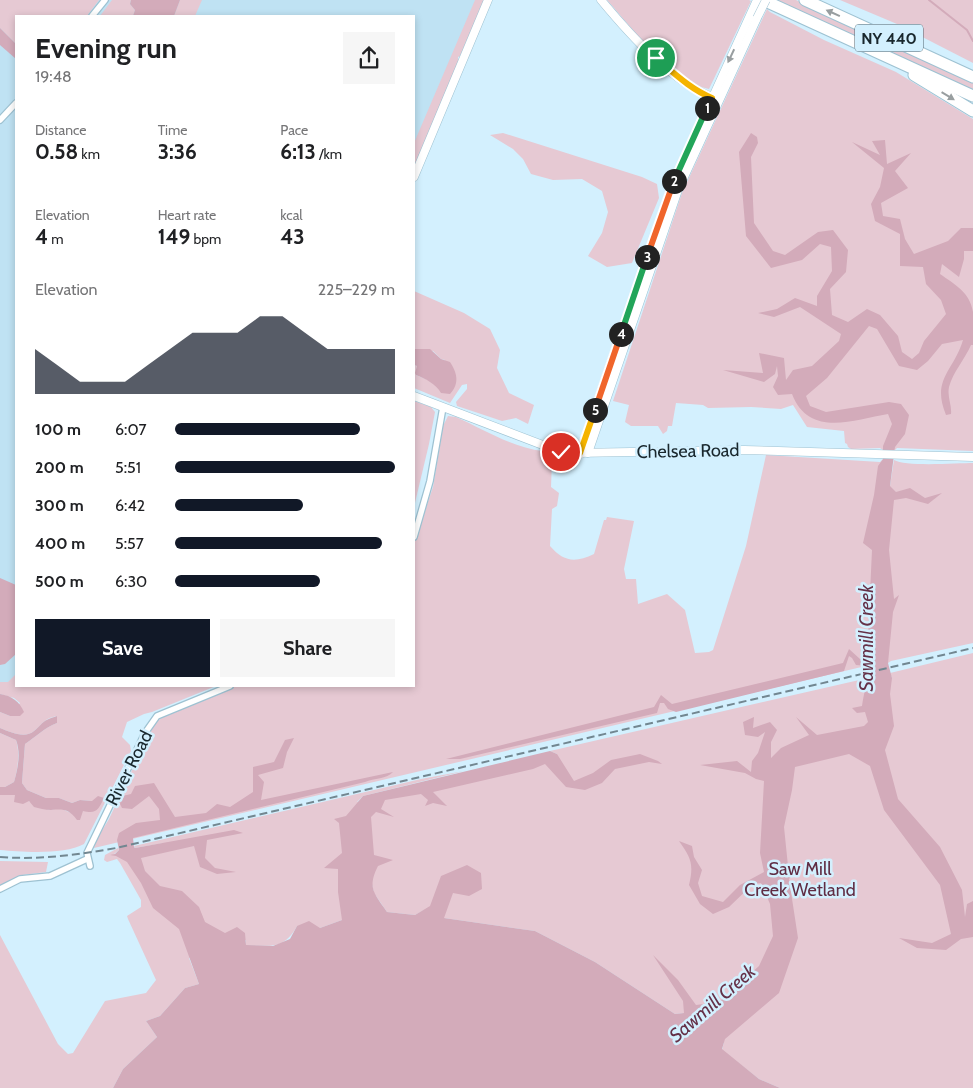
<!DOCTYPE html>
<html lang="en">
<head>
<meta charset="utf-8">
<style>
  :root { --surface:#fff; --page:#f6f6f6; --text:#202124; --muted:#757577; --accent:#111827 }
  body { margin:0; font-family:Cabin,sans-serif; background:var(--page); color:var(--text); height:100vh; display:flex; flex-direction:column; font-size:19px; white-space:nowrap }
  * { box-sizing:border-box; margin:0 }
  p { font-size:16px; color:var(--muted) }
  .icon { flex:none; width:28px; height:28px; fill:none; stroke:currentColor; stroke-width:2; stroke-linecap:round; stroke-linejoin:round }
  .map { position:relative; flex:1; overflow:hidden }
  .sheet { position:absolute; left:15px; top:15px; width:400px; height:672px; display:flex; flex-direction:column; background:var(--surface); border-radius:0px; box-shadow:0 2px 8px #0003 }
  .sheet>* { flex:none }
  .pin { position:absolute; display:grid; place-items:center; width:42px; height:42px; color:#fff; margin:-21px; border:2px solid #fff; border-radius:50%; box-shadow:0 1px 5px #0007 }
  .km { position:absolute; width:25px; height:25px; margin:-12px; border-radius:50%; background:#222; color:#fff; font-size:14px; line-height:25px; text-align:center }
  .round { display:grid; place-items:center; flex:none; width:52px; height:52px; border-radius:0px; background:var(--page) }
  .summary { display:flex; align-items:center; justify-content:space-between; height:85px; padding:0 20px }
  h1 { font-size:28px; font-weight:800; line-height:38px }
  .figures { display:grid; grid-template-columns:repeat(3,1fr); gap:8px; height:85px; padding:5px 20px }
  .figures div { display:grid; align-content:center }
  .figures b { font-size:21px; font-weight:800 }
  .figures small { font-size:14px; font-weight:400 }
  .figures p { font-size:14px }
  .chart { height:140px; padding:10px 20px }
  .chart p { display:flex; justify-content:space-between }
  .chart svg { width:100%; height:90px; margin-top:5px; fill:var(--accent); opacity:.7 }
  .button { display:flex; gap:10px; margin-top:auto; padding:10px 20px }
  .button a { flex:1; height:58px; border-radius:0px; background:var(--accent); color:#fff; font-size:20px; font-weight:800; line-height:58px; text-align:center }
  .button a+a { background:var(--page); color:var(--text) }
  ul { padding:0 20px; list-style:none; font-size:16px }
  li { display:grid; grid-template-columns:80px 60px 1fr; align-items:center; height:38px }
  li i { height:12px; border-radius:6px; background:var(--accent) }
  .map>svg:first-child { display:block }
</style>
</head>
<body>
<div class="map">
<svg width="973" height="1088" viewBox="0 0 973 1088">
  <rect width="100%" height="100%" fill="#d3f0fe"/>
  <g fill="#bfe2f3">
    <polygon points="84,0 481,0 414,160 414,16 73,16"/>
    <polygon points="0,23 16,38 16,685 0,696"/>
  </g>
  <g fill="#e6c9d3">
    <polygon points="0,0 99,0 87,16 16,16 16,44 0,28"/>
    <polygon points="112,0 131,0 130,4 135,10 133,16 100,16"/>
    <polygon points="180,0 202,0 195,16 174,16"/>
    <polygon points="475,0 484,0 460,56 458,57 458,62 414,167 414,143"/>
    <path d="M 607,0 L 749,0 L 751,1 L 709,89 C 673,82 631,27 607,0 Z"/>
    <polygon points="777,0 796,0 973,82 973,91"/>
    <polygon points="840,0 973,0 973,63 897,24"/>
    <polygon points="767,9 770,12 824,40 896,72 973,119 973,451 897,448 895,450 894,448 883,448 883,450 880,448 851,449 848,447 847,444 845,443 844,431 807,427 793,405 781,409 751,407 708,408 703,405 676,403 672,426 668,426 667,431 663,434 658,426 631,426 625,422 629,405 613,401 682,193"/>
    <polygon points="503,133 642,177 657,184 659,198 632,263 607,267 588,256 602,233 608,212 602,191 582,179 553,180 531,174 523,159 513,149 490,135"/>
    <polygon points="414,291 464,313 490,329 500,350 497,368 509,393 534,405 528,424 516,418 502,421 457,406 456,402 467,389 467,384 462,385 450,403 414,388 414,365 417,366 416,375 428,380 438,387 445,360 441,359 433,351 414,349"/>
    <polygon points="414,401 431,407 435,412 429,444 414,507"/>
    <path d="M 448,416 L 456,417 C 483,429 513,448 543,451 L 544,457 L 551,459 L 552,461 L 551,487 L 559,493 L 557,506 L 552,509 L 550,546 C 564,562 575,563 594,554 L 604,520 L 606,520 L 607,517 L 634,521 L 624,569 L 626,579 L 636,579 L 638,604 L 667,594 L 685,610 L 695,653 L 709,652 L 713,650 L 746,546 L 766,455 L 880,462 L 883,459 L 881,463 L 870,665 L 94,848 L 95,842 L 109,819 L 149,734 L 157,721 L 168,714 L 236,686 L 414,686 L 414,543 L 433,487 L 443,426 Z"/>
    <path d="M 894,460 C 905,467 958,463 973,463 L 973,643 L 891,661 L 888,663 L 886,549 L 890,486 Z"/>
    <path d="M 973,653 L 973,1088 L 780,1088 L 759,1079 L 722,1050 L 724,1042 L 684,1013 L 675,1014 L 595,962 L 535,931 L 444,918 L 424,910 L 415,915 L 387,912 L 374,893 L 371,880 L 342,920 L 320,928 L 297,926 C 284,950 270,946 246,945 L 246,940 L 189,958 L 199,984 L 185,988 L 160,1016 L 146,1021 L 157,1037 L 123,1069 L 113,1088 L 0,1088 L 0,935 L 58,1044 L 68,1054 L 73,1053 L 105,1001 L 146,993 L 156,980 L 128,919 L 127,916 L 141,907 L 141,900 L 120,863 L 117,859 L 107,862 L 104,860 L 105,855 L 118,848 L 119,850 L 113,855 L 164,843 L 135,848 L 134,846 L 421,779 L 464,771 L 363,796 L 357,802 L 557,754 L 550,751 L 868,678 L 865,684 L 892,678 L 890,673 Z"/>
    <path d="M 16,674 L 16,686 L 216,686 L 152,712 L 144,714 L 127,722 L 122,737 L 130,745 L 131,751 L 84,844 C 65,855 22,852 0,850 L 0,795 L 15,795 L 49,810 L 60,808 L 73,814 L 83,811 L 92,801 L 80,800 L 72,803 L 59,798 L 46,798 L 27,790 L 22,783 L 25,744 C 37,736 44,728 57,723 L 57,716 C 43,719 44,723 34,731 C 25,739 10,732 0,728 L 0,712 L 10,716 L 20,703 L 14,698 L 0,694 L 0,682 L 8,682 Z"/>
    <path d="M 0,733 L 16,740 C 20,753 18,768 14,782 L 5,787 L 0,787 Z"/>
    <polygon points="0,861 48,862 46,872 22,875 0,885"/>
  </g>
  <g fill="#d3abba">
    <polygon points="131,0 180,0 174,16 133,16 135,10 130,4"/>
    <polygon points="0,28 16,44 16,59 0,45"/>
    <path d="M 751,133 L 757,137 L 758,143 L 751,157 L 754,223 L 773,251 L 785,255 L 818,232 L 833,230 L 848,250 L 846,272 L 830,289 L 832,315 L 848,322 L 867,309 L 880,315 L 898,336 L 902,352 L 912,359 L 919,353 L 924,341 L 946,314 L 941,300 L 926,284 L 923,267 L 900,266 L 900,234 L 875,221 L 871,204 L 880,187 L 884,168 L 852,142 L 880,155 L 872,141 L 885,140 L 887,164 L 911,153 L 895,171 L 908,188 L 881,203 L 883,216 L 900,219 L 905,239 L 914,254 L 948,241 L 961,228 L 973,228 L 973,251 L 964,251 L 964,259 L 959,277 L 942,264 L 940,274 C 954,284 970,292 973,312 L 973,345 L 971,345 C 965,359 953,372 949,387 C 947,397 952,405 951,414 L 946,415 C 931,379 954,371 963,340 L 942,344 L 928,361 L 917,370 L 899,366 L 877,329 L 869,326 L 827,378 L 806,396 L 810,406 L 826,412 L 889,402 L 901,404 L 909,415 L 905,434 L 895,447 L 890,486 L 896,492 L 910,488 L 925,498 L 942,493 L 928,504 L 906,498 L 894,500 L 889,550 L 894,599 L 899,595 L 893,612 L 888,663 L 892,678 L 890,694 L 894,726 L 885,750 L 898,799 L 940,847 L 962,890 L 965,917 L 967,904 L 973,901 L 973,937 L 961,939 L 946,950 L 917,948 L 899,938 L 932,943 L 951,934 L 940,885 L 884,810 L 870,766 L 849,754 L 795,767 L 792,790 L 784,827 L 788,866 L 799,868 L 789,879 L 798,938 L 779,993 L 725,1039 L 722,1049 L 759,1079 L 780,1088 L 113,1088 L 123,1069 L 157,1037 L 146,1021 L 160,1016 L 185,988 L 199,984 L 179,929 L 153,908 L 141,883 L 127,862 L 116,856 L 110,855 L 115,854 L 119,850 L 117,840 L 119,833 L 136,823 L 160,820 L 159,809 L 149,796 L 132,809 L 122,808 L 120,804 L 122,796 L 131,794 L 135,786 L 154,783 L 175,817 L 206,813 L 217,804 L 230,807 L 253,792 L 253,767 L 274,762 L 285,740 L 294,738 L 287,752 L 283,768 L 258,775 L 264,782 L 261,800 L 393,772 C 387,779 374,778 365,782 L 133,838 L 134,847 L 135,848 L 234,830 L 243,833 L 207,840 L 205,858 L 215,868 L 236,872 L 217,874 L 200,867 L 194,846 L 141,858 L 145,871 L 160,886 L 182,891 L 199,907 L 205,922 L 225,933 L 237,927 L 245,933 L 246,945 L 273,946 L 290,939 L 297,926 L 309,921 L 320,928 L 342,920 L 338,892 L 338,869 L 324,868 L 342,853 L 339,823 L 334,819 L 346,816 L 363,796 L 550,751 L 557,754 L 574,781 L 593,773 L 611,760 L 640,754 L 658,761 L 662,764 L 649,762 L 615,769 L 602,783 L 585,790 L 566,787 L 545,764 L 533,769 L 433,792 L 447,806 L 433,803 L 425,806 L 428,800 L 421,794 L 385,800 L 381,809 L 394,817 L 376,812 L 371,817 L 374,855 L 393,860 L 378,866 C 367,888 374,893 387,912 L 415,915 L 430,906 L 441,876 L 467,865 L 481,873 L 482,889 L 469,896 L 453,893 L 444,918 L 535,931 L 595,962 L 675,1014 L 684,1013 L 683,1001 L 653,955 L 678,980 L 696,1005 L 719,1002 L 759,966 L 773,936 L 770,904 L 761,883 L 753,884 L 729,907 L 713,914 L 700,904 L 689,885 C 694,864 691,858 679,841 L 692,846 L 694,857 L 702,870 L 698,883 L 702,896 L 723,902 L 740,885 L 764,872 L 760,853 L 764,781 L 756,779 L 745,773 L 700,765 L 737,761 L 751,772 L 752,761 L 758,753 L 765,732 L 758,737 L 745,735 L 743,722 L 754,717 L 753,728 L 770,722 L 777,730 L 771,742 L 771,758 L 781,748 L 809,735 L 796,717 L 817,735 L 864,726 L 868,722 L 865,712 L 857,713 L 852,708 L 862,706 C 864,692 868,680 868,666 L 856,665 L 852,658 L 849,656 L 844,671 L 676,712 L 668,709 L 664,703 L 660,703 L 657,713 L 460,759 L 446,759 L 654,707 L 661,695 L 672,704 L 843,663 L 849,649 L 860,659 L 867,658 L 872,550 L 863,543 L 874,495 L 878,466 L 883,459 L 883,446 L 892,424 L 888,414 C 853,420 809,438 792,394 L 778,395 L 773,387 L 778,376 L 777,366 L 775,374 L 764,382 L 723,370 L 763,373 L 759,353 L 784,358 L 786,380 L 793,370 L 812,366 L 839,341 L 841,334 L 800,307 L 774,317 L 758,313 L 777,309 L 795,298 L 817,306 L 817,296 L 832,271 L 831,247 L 820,244 L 802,260 L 771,268 L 746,236 L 739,152 Z"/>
    <path d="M 414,349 L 430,349 L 441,359 L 450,362 C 457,373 460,383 450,394 L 441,393 C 436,384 426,379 416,375 L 415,373 L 417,366 L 414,365 Z"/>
    <polygon points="0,578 16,585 16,654 5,664 0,665"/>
    <path d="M 0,694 C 12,696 19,701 24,712 L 20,716 L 10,716 L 0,712 Z"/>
    <path d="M 57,716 L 57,723 C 44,728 37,736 25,744 L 22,783 L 27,790 L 46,798 L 59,798 L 72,803 L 80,800 L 92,801 L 98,796 L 104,798 C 98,810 97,814 83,811 L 80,820 L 77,820 C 69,809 63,809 51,810 C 45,810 39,808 34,807 L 29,801 L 23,804 L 14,802 L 15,795 L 0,795 L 0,787 L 5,787 L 14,782 C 18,768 21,753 16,740 L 0,733 L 0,728 C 10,732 25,739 34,731 C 45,722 41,721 57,716 Z"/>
  </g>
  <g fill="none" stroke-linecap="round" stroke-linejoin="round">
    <polyline stroke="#d3abba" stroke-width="2" points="929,0 967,30 973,41"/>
    <defs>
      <g id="minor">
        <polyline points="92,16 105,0"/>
        <polyline points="0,120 16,103"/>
        <polyline points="414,537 430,481 443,407"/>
        <polyline points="90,866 87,853 145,733 157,716 230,686"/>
        <polyline points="0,889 20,879 50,876 87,859"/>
      </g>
      <g id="tertiary">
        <path d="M 601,0 C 630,35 673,83 716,99"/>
        <polyline points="414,177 488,0"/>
        <polyline points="414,396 561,452 575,453 744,450 973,457"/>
        <polyline points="580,453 671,189 757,0"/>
        <polyline points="588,453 678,190 757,18"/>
      </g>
      <g id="motorway">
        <polyline points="763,0 973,96"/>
        <polyline points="805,0 973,77"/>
        <polyline points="914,75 973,111"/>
      </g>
    </defs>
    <use href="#minor" stroke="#9ec2d2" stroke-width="8"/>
    <use href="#tertiary" stroke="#9ec2d2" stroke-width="9"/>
    <use href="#motorway" stroke="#9ec2d2" stroke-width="13"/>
    <use href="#minor" stroke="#fff" stroke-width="5.5"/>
    <use href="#tertiary" stroke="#fff" stroke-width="8"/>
    <use href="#motorway" stroke="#fff" stroke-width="11"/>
    <path stroke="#728791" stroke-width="2" stroke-dasharray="8 4" stroke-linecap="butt" d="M 0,857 C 40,860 77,855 116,848 L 973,648"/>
    <defs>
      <polyline id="tertiary-bridge" points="757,18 766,0"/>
    </defs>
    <use href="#tertiary-bridge" stroke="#9ec2d2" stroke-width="9" stroke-linecap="butt"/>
    <use href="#tertiary-bridge" stroke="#fff" stroke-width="8"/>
  </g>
  <defs><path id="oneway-solid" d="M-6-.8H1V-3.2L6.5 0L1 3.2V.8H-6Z" transform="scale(1.25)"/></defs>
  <g fill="#989ea0">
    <use href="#oneway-solid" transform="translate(833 13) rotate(-156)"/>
    <use href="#oneway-solid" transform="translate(731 56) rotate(115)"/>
    <use href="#oneway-solid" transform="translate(948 96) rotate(31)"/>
  </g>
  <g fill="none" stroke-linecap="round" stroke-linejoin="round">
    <defs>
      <path id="split-1" d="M 656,58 C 674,73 690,89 712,98 L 707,108"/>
      <polyline id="split-2" points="674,181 707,108"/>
      <polyline id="split-3" points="647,257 674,181"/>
      <polyline id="split-4" points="621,334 647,257"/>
      <polyline id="split-5" points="595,410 621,334"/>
      <polyline id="split-6" points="561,452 580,453 595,410"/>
    </defs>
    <use href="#split-1" stroke="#fff" stroke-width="10"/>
    <use href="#split-2" stroke="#fff" stroke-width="10"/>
    <use href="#split-3" stroke="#fff" stroke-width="10"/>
    <use href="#split-4" stroke="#fff" stroke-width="10"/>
    <use href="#split-5" stroke="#fff" stroke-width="10"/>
    <use href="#split-6" stroke="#fff" stroke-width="10"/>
    <use href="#split-1" stroke="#f5b400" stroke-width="6"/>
    <use href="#split-2" stroke="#22a559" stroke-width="6"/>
    <use href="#split-3" stroke="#f0652b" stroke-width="6"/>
    <use href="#split-4" stroke="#22a559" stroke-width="6"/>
    <use href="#split-5" stroke="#f0652b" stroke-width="6"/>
    <use href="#split-6" stroke="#f5b400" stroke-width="6"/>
  </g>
  <g text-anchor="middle" stroke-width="5" stroke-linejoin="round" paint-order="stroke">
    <rect fill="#d3f0fe" stroke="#51636c" stroke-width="1" x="855" y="24.5" width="68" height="27" rx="4"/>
    <g font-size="16" font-weight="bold" fill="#19272d">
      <text x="889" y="44">NY 440</text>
    </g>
    <g font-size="18" fill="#19272d" stroke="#d3f0fe">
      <text transform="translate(688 451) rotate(-1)" y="6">Chelsea Road</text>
      <text transform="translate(129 768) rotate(-63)" y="6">River Road</text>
    </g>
    <g font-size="18" fill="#5f2c43" stroke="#d3f0fe">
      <text x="800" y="875">Saw Mill<tspan x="800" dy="21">Creek Wetland</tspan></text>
    </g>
    <g font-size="19" font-style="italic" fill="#643047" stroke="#d3f0fe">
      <text transform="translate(866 638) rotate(-90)" y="7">Sawmill Creek</text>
      <text transform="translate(712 1003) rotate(-41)" y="7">Sawmill Creek</text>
    </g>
  </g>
</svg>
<div class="pin" style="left:656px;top:58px;background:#1e9e55"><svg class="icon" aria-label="arrive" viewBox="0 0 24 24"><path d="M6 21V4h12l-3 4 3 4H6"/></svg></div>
<div class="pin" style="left:561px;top:452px;background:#d93025"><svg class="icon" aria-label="check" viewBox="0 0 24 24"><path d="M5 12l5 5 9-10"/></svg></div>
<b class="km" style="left:707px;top:108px">1</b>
<b class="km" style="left:674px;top:181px">2</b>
<b class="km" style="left:647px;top:257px">3</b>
<b class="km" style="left:621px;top:334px">4</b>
<b class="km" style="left:595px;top:410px">5</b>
<section class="sheet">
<div class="summary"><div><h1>Evening run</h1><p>19:48</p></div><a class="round"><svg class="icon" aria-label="share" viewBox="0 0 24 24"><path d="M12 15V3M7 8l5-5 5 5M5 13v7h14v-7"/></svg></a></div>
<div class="figures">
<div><p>Distance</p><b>0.58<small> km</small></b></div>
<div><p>Time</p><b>3:36</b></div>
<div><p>Pace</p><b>6:13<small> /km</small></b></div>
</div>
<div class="figures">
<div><p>Elevation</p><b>4<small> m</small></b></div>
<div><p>Heart rate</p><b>149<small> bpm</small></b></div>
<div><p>kcal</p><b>43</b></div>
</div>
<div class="chart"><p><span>Elevation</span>225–229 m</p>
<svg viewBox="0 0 160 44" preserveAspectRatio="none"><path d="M0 44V22L10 30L20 38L30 38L40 38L50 30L60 22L70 14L80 14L90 14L100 6L110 6L120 14L130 22L140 22L150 22L160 22V44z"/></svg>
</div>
<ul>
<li><b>100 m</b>6:07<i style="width:84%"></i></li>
<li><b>200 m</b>5:51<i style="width:100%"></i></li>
<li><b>300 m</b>6:42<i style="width:58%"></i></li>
<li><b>400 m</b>5:57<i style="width:94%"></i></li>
<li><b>500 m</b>6:30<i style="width:66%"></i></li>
</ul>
<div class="button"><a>Save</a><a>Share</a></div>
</section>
</div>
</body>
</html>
